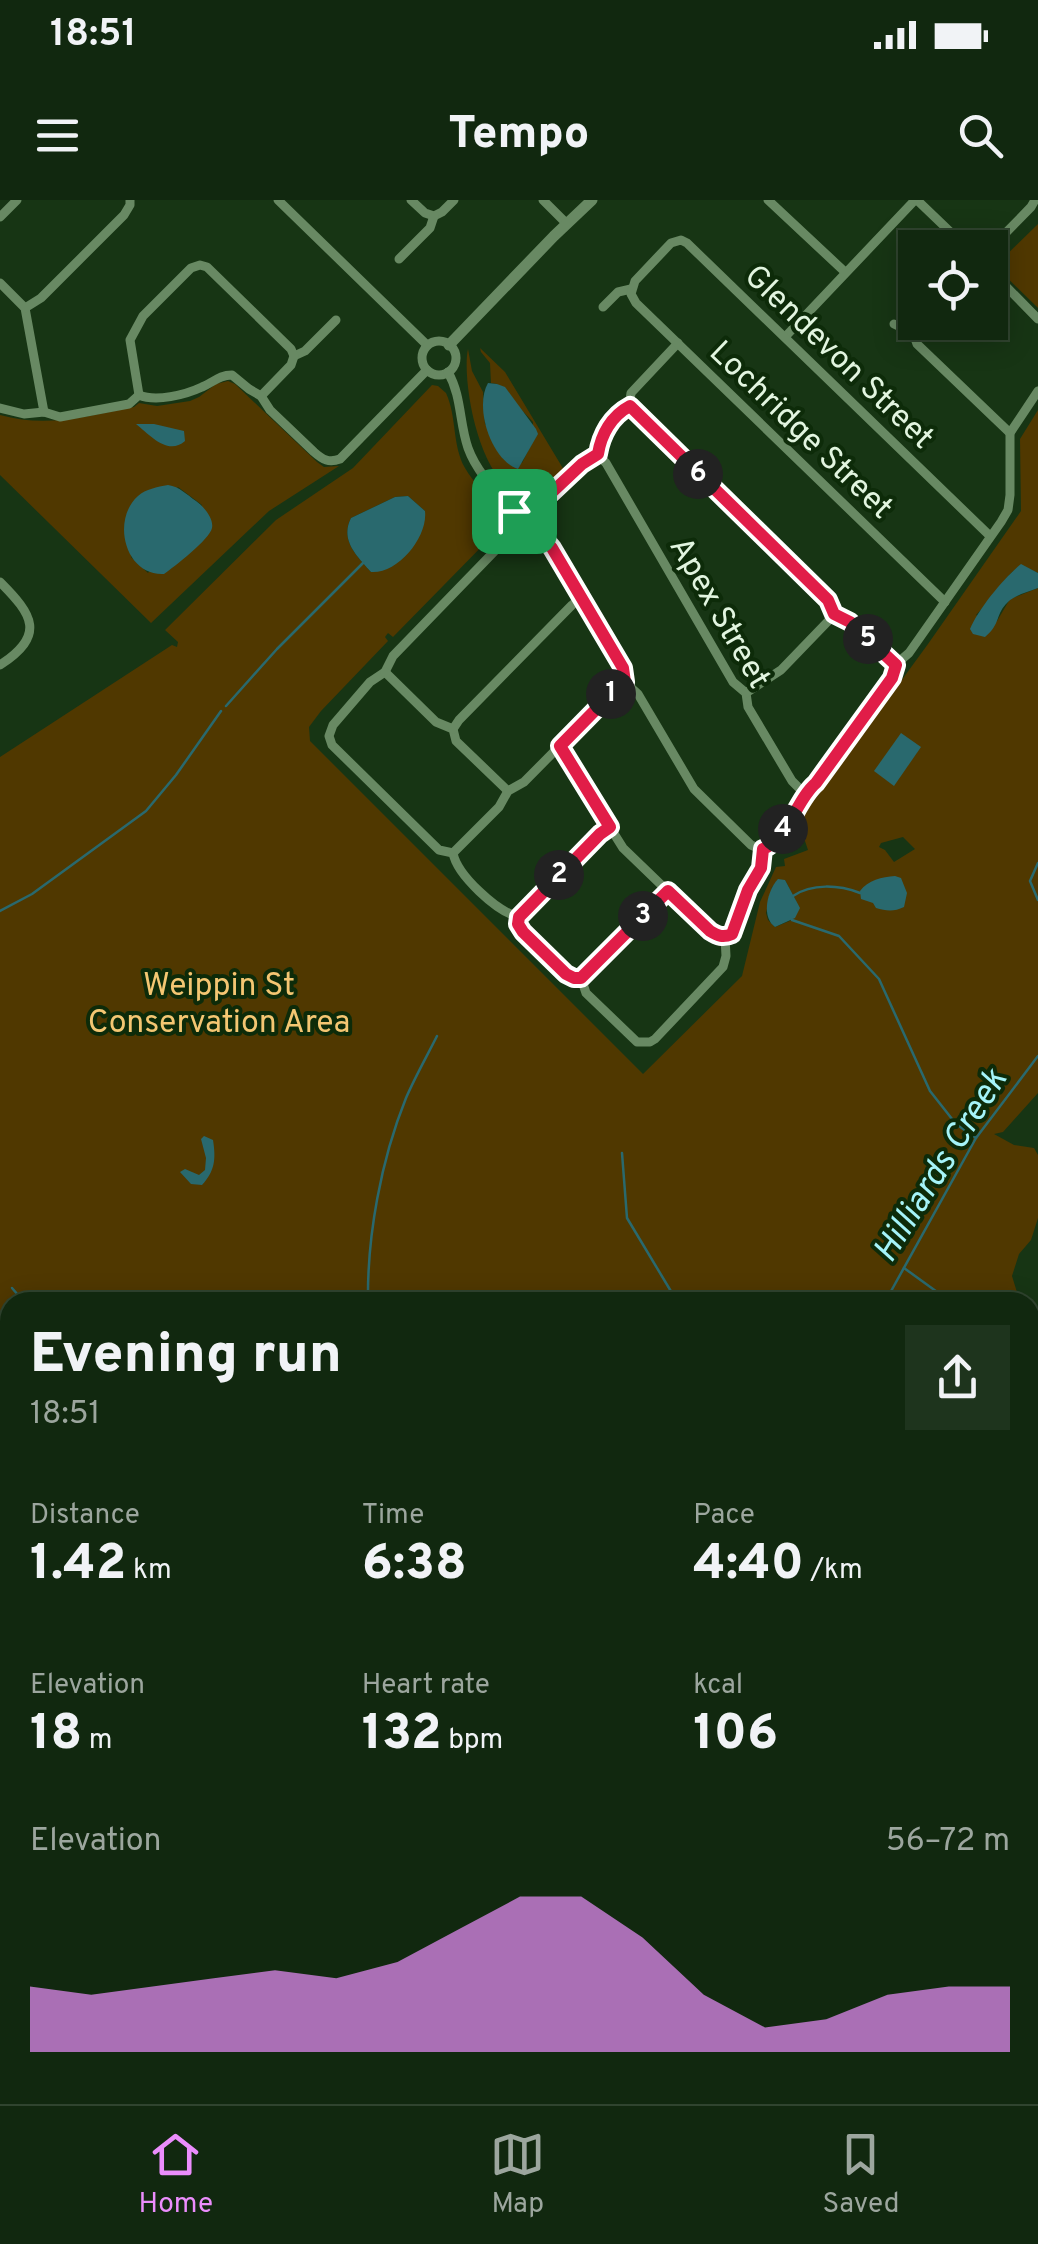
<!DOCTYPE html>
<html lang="en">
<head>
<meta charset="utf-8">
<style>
  :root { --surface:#11280f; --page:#1e341d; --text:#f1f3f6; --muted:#9ca69e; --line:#30442f; --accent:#eb8dfc }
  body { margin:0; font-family:Overpass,sans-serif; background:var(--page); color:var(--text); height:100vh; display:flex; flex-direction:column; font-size:38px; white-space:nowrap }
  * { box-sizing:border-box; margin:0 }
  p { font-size:32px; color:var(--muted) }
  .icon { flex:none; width:55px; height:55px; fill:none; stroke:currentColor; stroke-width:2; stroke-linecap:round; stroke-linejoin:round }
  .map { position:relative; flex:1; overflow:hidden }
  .sheet { position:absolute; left:0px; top:1092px; width:1040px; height:812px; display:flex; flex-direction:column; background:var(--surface); border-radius:30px 30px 0 0; box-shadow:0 5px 25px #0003,0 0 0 2px var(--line) }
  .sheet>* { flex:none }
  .controls { position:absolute; left:898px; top:30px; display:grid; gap:20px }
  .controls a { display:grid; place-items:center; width:110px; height:110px; border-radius:0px; background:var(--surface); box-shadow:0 5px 25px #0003,0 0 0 2px var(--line); font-size:50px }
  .pin { position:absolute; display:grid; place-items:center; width:85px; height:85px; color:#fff; margin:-42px; border-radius:20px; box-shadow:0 5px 15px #0006 }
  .km { position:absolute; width:50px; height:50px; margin:-25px; border-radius:50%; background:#222; color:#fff; font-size:28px; line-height:50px; text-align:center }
  .round { display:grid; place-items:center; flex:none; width:105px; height:105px; border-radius:0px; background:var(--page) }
  .overview { display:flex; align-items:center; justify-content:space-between; height:170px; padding:0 30px }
  h1 { font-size:55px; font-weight:800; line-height:75px }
  .figures { display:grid; grid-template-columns:repeat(3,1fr); gap:15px; height:170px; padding:10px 30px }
  .figures div { display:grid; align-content:center }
  .figures b { font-size:50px; font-weight:800 }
  .figures small { font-size:28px; font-weight:400 }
  .figures p { font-size:28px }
  .chart { height:280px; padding:20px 30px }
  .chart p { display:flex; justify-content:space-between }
  .chart svg { width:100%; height:180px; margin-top:10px; fill:var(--accent); opacity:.7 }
  .status { display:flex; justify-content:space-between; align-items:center; height:70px; padding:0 50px; background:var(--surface); direction:ltr }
  .status svg { height:28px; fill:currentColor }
  header { display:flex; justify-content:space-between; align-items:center; height:130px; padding:0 30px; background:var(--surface); font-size:45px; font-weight:800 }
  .tabs { display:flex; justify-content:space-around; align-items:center; height:140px; border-top:2px solid var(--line); background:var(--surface); font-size:28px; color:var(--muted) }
  .tabs a { display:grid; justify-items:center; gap:5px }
  .tabs .active { color:var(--accent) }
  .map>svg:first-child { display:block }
</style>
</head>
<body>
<div class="status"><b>18:51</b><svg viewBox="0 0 49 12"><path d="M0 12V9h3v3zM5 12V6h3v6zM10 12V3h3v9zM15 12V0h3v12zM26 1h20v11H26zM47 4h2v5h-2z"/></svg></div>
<header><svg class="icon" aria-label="menu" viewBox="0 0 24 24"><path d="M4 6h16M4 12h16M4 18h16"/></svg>Tempo<svg class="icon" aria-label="search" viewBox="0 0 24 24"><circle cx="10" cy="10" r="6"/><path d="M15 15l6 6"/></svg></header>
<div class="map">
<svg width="1038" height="1904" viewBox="0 0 1038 1904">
  <rect width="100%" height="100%" fill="#173514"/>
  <g fill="#503800" fill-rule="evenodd">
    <polygon points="1038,24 1038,108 995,66"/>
    <path d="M 480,148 L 505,172 L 564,270 C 553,280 540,294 524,293 C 481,291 461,181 468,149 L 472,171 L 483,192 L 485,224 L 522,263 L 532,243 L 533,222 L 497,184 L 491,183 L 490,163 L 481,152 Z"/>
    <path d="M 228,181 L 235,184 L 317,262 L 324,267 L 339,266 L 269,311 L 151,423 L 0,275 L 0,215 C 46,228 88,216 134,207 L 139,203 L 157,206 L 190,201 L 199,197 L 216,184 ZM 178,287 L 202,305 L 148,373 L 131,357 Z"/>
    <path d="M 432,185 L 438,186 L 446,193 C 457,217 452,245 465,268 C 477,291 510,306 493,335 L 393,437 L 388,433 L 385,437 L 388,441 L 321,511 L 309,527 L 310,541 L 643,874 L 742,776 L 760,702 L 776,667 L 785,666 L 784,659 L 808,650 L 805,641 L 786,647 L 782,644 L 928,444 L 1021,311 L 1020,239 L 1038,210 L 1038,373 L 1021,365 C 1002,378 993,398 976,415 L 997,421 L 1010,399 L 1038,388 L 1038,893 L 1003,932 L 994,934 L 1014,945 L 1034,948 L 1038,955 L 1038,1018 L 1031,1040 L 1019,1054 L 1012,1076 L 1020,1102 L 10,1102 L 10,1499 L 4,1495 L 0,1496 L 0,557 L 172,445 L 177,447 L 178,442 L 165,430 L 276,320 L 353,268 ZM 408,296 L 425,311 L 371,372 C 356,355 340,340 351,318 L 395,297 ZM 903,637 L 915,649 L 894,662 L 885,650 L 879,647 L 881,643 ZM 785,680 L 796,701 L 792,720 L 775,727 L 768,720 L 766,713 L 772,687 Z"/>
    <polygon points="1030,1120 1038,1130 1038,1813 1030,1824"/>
    <polygon points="914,1895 981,1895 974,1904 907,1904"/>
  </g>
  <g fill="#29696e">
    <path d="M 488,183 L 497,184 L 505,187 L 536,229 L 538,234 L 518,269 C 491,260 474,207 488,183 Z"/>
    <path d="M 136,224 L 154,224 L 184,231 L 185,241 C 168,256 151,236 136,224 Z"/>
    <path d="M 168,285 C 180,287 186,294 196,301 C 203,306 214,318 212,328 C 210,339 174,367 164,374 C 125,376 111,320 138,296 C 146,289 157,287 168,285 Z"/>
    <path d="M 408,296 L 425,311 C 428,337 398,374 371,372 C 356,355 340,340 351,318 L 395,297 Z"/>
    <path d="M 1021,364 L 1038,373 L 1038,388 C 1028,392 1015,395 1008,402 C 995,414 1001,424 985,437 L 973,434 L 970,429 C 979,408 1004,378 1021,364 Z"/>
    <polygon points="901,533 921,547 894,586 874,571"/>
    <path d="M 895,676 L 901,678 L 907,693 L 904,707 C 894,712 886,711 876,708 L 873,703 L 861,699 L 860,691 C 868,680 882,677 895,676 Z"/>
    <path d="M 778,679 L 785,680 L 800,708 L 795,718 L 775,727 C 761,717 767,691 778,679 Z"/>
    <path d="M 204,936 L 213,940 C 216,959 215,971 202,985 L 191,984 L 180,972 L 185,969 L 199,975 L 205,970 L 206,958 L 201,939 Z"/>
  </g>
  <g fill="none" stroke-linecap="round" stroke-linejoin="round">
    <g stroke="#29696e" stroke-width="2.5">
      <polyline points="226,506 277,449 363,363"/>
      <polyline points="1038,663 1030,681 1038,700"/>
      <path d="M 793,696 C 812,683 839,685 860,693"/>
      <polyline points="0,711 32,694 146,611 176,575 221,511"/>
      <polyline points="792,720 839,736 879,779 930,891 956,924 976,938"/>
      <polyline points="622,953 627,1018 672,1093 673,1102"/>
      <polyline points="904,1068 951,1102"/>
      <polyline points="12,1088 24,1102"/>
      <path d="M 368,1102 C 367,1036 381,960 406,898 C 415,877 427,856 437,836"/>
      <polyline points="885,1102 976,938 1038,856"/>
      <polyline points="1030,1161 1038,1167"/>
      <polyline points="0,1217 10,1230"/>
      <polyline points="0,1385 10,1381"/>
      <polyline points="431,1895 443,1904"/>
    </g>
    <g stroke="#688963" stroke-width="9">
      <polyline points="278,0 427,145"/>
      <polyline points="411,0 425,13 434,16 442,12 454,0"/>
      <polyline points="543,0 567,24"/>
      <polyline points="768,0 845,72"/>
      <polyline points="917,0 967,48"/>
      <polyline points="0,17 17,0"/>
      <polyline points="990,49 1031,7 1035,0"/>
      <polyline points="399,59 430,28 434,16"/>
      <polyline points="990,70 1038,119"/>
      <polyline points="0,83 25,108 44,212"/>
      <polyline points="603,107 618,92 631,89"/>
      <polyline points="25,108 41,98 124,15 130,5 130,0"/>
      <polyline points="919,122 913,133 917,144 1010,233"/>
      <polyline points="894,124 913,133"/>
      <polyline points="785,137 915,0"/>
      <circle cx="439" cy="158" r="17"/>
      <polyline points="294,156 305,151 336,120"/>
      <path d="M 448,172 C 462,197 459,222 468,248 C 477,273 497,292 514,311"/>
      <polyline points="139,195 130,140 143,116 191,68 200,65 207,67 291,149 294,156 291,165 261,196"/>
      <polyline points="629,207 828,401 835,414 850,422 895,465"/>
      <polyline points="629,207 631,193 678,143"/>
      <path d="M 0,208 L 24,214 L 44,212 L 60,217 L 129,204 L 139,195 C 156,202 185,195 202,187 C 214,182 219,175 232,175 L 249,189 L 261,196 L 270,210 L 314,252 C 323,260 329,263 340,259 L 427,170"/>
      <polyline points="597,254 606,263 733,482 746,493 748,507 792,581 804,593"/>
      <circle cx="524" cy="318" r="12"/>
      <path d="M 533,311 L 582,264 L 597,254 C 601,235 611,216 629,207"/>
      <path d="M 534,326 L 553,348 L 623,469 L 625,482 L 638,494 L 694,589 L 751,645 L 758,648 L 768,648 C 787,628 798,598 816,583 L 892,478 L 895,465 L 909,453 L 1001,322 L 1008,310 L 1010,295 L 1010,233 L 1038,191"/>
      <path d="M 517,328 L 393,456 L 385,472 L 370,482 L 333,525 L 329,536 L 332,545 L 439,650 L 453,653 C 457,675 497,712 519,717 L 518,725 L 523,732 L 566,773 L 574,778 L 581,778 L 586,793 L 637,842 L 650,842 L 655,839 L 723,767 L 726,756 L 725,737 L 732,734 L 736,727 L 748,690 L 761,668 L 763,649"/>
      <path d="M 0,382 C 33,415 46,435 0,465"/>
      <polyline points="945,402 636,103 631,94 635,81 671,43 681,40 687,43 990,336"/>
      <polyline points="385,472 436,522 453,529 456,541 508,591"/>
      <polyline points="746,493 781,470 835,414"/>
      <polyline points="453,529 459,520 572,405 581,398"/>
      <polyline points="559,546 623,648 709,731 717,736 725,737"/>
      <polyline points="453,653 499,607 508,591 524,582 617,488 625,482"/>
      <polyline points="519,717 600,633 609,627"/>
      <polyline points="581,778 668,691"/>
    </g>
    <polyline stroke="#688963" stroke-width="11" points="449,145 554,36 592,0"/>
  </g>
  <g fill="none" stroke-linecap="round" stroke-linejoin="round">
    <defs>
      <path id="route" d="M 630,206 L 828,400 L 834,414 L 850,422 L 896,465 L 892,478 L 816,583 C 796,600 789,638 763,649 L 761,668 L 748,690 L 732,734 C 723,738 718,736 710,731 L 668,691 L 581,778 L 574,778 L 566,774 L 523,732 L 518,724 L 519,717 L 600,634 L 610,627 L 560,546 L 617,488 L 625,482 L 623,468 L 552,348 L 534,326 C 506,343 505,295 533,310 L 582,264 L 598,254 C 601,235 611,216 630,206 Z"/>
    </defs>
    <use href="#route" stroke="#fff" stroke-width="20"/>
    <use href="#route" stroke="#e11d48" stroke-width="12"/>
  </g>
  <g text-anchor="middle" stroke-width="8" stroke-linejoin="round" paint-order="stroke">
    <g font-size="32" fill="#e2f5e0" stroke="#0d2b09">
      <text transform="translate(840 156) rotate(44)" y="11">Glendevon Street</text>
      <text transform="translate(802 229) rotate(44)" y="11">Lochridge Street</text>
      <text transform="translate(721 412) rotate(60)" y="11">Apex Street</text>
    </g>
    <g font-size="32" fill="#f4c672" stroke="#0d2b09">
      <text x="219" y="795">Weippin St<tspan x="219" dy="37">Conservation Area</tspan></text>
    </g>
    <g font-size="35" font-style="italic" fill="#a5f4f9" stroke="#0d2b09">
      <text transform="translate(939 965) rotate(-58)" y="12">Hilliards Creek</text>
    </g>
  </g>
</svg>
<div class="controls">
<a><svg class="icon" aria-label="locate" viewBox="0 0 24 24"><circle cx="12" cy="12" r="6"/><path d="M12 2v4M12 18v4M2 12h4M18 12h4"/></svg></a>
</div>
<div class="pin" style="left:514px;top:311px;background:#1e9e55"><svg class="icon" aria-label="arrive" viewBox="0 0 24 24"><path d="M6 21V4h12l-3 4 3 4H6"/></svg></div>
<b class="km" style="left:611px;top:494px">1</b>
<b class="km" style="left:559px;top:675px">2</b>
<b class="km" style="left:643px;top:716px">3</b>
<b class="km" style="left:783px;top:629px">4</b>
<b class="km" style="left:868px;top:439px">5</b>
<b class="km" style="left:698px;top:274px">6</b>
<section class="sheet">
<div class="overview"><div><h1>Evening run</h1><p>18:51</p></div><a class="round"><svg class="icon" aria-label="share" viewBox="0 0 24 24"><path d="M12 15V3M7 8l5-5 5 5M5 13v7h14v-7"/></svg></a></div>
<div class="figures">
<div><p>Distance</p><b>1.42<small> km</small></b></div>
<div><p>Time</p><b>6:38</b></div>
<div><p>Pace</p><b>4:40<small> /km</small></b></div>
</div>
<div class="figures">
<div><p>Elevation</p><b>18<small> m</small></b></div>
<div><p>Heart rate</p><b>132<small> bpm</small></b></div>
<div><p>kcal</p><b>106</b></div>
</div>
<div class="chart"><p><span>Elevation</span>56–72 m</p>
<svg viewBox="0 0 160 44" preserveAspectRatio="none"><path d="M0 44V28L10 30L20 28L30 26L40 24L50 26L60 22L70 14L80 6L90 6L100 16L110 30L120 38L130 36L140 30L150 28L160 28V44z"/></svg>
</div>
</section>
</div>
<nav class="tabs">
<a class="active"><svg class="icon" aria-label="home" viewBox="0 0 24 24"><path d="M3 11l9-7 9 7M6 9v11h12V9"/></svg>Home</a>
<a><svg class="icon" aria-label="map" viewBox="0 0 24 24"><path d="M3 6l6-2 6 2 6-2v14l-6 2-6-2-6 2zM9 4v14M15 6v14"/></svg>Map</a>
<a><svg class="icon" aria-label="saved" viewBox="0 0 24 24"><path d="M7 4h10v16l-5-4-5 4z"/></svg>Saved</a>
</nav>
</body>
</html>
